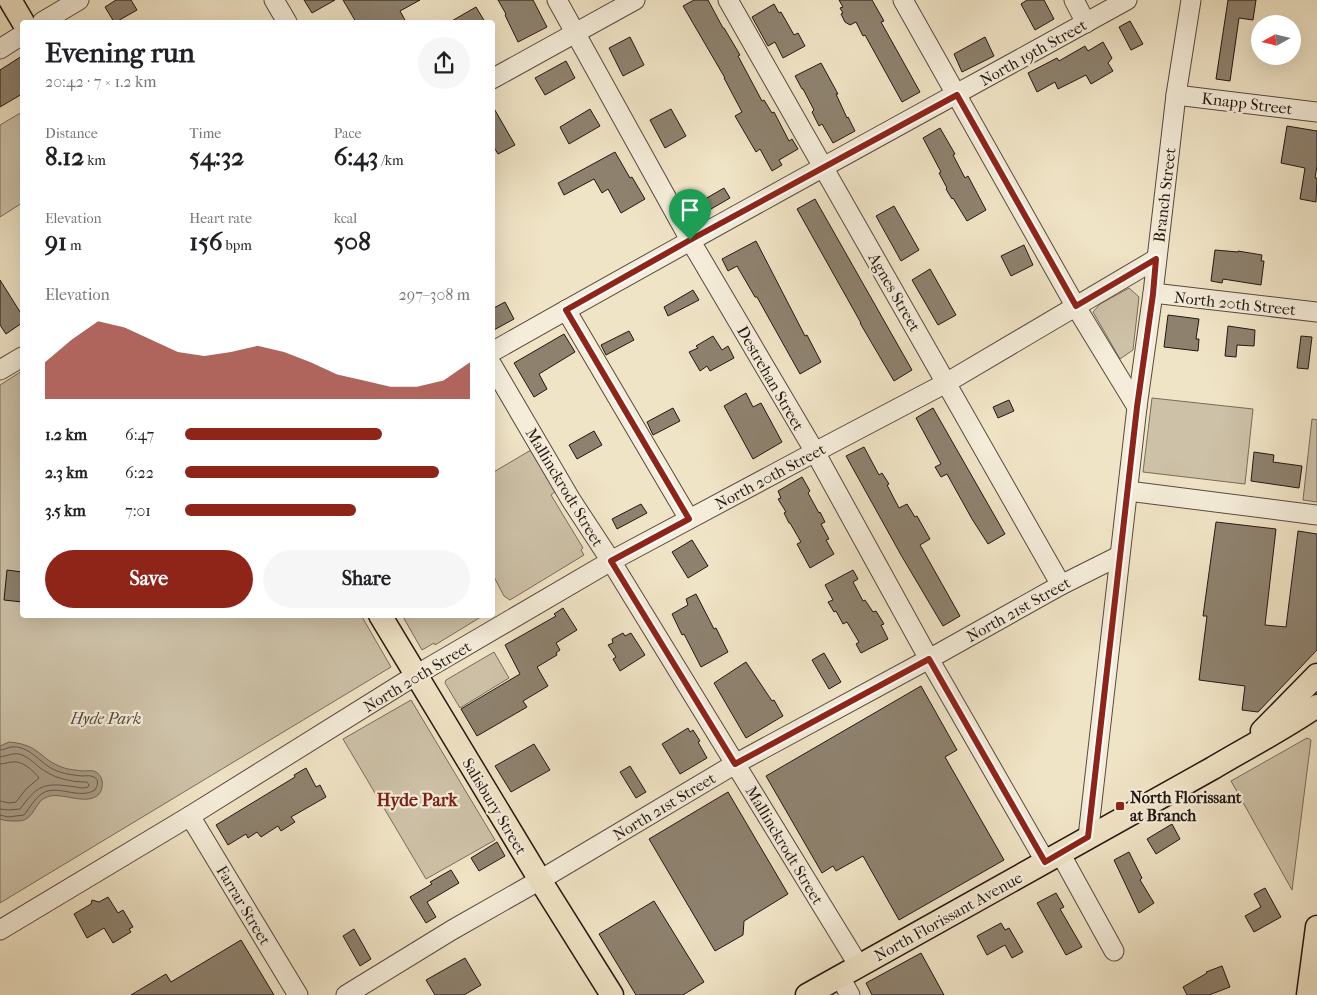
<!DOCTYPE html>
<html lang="en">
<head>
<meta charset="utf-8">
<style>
  :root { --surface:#fff; --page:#f6f6f6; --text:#202124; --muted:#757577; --accent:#8f2418 }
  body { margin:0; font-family:"IM FELL French Canon",serif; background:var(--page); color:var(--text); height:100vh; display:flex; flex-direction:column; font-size:19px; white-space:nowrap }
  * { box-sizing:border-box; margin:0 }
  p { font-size:16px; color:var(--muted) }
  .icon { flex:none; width:28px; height:28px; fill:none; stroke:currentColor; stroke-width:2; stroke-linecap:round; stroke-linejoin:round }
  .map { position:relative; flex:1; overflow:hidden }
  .side { position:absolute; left:20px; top:20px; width:475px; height:598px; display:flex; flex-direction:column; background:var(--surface); border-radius:5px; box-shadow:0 5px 20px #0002 }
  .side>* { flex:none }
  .needle { width:32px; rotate:262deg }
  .fabs { position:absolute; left:1251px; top:15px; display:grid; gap:10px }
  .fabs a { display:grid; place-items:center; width:50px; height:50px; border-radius:50%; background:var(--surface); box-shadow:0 5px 20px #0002; font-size:25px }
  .pin { position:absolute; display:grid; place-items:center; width:42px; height:42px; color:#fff; margin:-51px -21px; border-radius:50% 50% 50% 0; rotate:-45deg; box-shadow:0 0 5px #0007 }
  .pin .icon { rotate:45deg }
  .round { display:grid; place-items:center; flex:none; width:52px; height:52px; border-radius:26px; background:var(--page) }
  .summary { display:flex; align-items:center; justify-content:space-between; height:85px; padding:0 25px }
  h1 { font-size:28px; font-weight:800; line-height:38px }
  .stats { display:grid; grid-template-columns:repeat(3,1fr); gap:8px; height:85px; padding:5px 25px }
  .stats div { display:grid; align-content:center }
  .stats b { font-size:25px; font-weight:800 }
  .stats small { font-size:14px; font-weight:400 }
  .stats p { font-size:14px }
  .chart { height:140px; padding:10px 25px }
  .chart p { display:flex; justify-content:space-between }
  .chart svg { width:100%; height:90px; margin-top:5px; fill:var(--accent); opacity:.7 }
  .primary-button { display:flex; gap:10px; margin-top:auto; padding:10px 25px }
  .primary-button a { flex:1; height:58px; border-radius:30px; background:var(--accent); color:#fff; font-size:20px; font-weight:800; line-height:58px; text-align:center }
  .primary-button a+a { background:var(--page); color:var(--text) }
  ul { padding:0 25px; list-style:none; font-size:16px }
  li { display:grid; grid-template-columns:80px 60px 1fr; align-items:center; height:38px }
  li i { height:12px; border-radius:6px; background:var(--accent) }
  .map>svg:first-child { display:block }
</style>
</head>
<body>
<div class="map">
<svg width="1317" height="995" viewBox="0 0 1317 995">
  <rect width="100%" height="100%" fill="#f0e4c6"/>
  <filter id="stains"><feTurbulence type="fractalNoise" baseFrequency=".004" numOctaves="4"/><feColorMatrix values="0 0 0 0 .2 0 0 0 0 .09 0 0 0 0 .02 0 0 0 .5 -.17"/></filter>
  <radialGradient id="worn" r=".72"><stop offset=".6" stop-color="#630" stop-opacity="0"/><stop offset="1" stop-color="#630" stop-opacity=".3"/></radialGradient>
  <g fill="#cdc1a7" stroke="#786c5c">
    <polygon points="22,112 22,203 0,217 0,125"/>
    <polygon points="1129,288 1139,297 1133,350 1120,359 1093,312 1100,304"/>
    <polygon points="22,371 22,615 361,615 391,667 0,903 0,385"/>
    <polygon points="1152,398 1253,409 1245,484 1143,472"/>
    <polygon points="1312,419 1317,420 1317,502 1303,500"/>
    <polygon points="531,450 556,491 551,495 583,548 581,550 584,555 510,600 504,596 493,575 492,473"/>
    <polygon points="402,615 484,615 435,645 434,643 422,650"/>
    <polygon points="494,652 509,678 460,708 445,683 446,680"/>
    <polygon points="411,700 495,840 426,879 343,739"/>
    <polygon points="1307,738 1311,740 1292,890 1231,781"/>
  </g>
  <path fill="#aa9e88" stroke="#746858" d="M 9,742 C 20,743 29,745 38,752 C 44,756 49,762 57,765 C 64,769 74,770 83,771 C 86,771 91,770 94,771 C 103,774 105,787 99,794 C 87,807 61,791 47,797 C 37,800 35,814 26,819 C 23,821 19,821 15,821 C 9,821 6,821 0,819 L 0,746 Z"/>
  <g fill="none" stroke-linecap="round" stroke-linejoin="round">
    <g stroke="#665a4c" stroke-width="1">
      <path d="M 0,750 C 4,750 7,748 11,747 C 30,745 40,764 55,770 C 63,774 73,775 82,776 C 86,776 90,775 94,777 C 100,780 97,786 95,790 C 78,800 58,784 43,793 C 35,798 30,807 24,815 L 8,817 L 0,815"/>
      <path d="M 0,757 C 7,756 12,753 19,754 C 27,756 33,762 39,767 C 53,778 69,782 87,782 L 89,785 L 88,787 L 84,788 C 78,788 73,786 68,786 C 41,782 35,789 20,809 L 9,810 L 0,809"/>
      <path d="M 0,764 C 5,764 8,762 12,762 C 22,760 34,771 39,778 L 26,789 L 16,802 L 9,803 L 0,801"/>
    </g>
  </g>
  <g fill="#8e826f" stroke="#231711">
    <polygon points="116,0 131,0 137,10 116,22 114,22 105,7"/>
    <polygon points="304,0 335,0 312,13"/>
    <polygon points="343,0 420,0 400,11 406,22 356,22"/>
    <polygon points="498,0 533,0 547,27 518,42 505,15 506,14"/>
    <polygon points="694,0 708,0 723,28 724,28 740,55 738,56 762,101 764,100 772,113 774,112 789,141 792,139 798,149 779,160 782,165 772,171 760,149 756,152 735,116 742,112 724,78 725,78 683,6"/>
    <polygon points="839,0 872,0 884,21 881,22 920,92 902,102 865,35 863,36 856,22 850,25 845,22 841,14 843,13 840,8 843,7"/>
    <polygon points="1027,0 1044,0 1054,19 1035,30 1021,4"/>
    <polygon points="1228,0 1256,0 1253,20 1239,18 1230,81 1216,79"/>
    <polygon points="774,4 779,13 781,12 794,35 798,33 805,46 783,58 775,42 768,46 752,17"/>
    <polygon points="476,7 485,22 450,22"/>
    <polygon points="1130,21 1143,44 1131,50 1119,27"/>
    <polygon points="630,37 644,65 623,76 609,48"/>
    <polygon points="985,37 994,56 962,72 954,54"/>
    <polygon points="1103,42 1112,58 1108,63 1113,71 1091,84 1086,75 1058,89 1055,82 1037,92 1028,73 1057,58 1059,61 1085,46 1088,51"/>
    <polygon points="22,56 22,94 0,107 0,70"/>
    <polygon points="566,61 575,78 545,95 535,78"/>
    <polygon points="821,63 838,94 836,94 847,118 848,117 855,131 833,143 822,124 819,126 812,112 814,110 803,89 802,89 795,76"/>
    <polygon points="492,105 515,145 498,154 492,144"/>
    <polygon points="590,109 600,126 569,144 560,127"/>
    <polygon points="671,109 686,136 665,148 650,120"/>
    <polygon points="1287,126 1317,131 1317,166 1315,178 1317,178 1316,202 1300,199 1305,168 1281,163"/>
    <polygon points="940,128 955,154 953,155 965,178 968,176 986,210 967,221 953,198 952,199 946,189 947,188 939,173 941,172 923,138"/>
    <polygon points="615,152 630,178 632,177 645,199 621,213 608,189 602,193 594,179 564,195 558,183"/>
    <polygon points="724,188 730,198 699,216 693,206"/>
    <polygon points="815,199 912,370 894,381 860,323 861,323 797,209"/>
    <polygon points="894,206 919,250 901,261 876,216"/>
    <polygon points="756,241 805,336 807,335 821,362 800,374 757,297 755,297 737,266 728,271 722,259"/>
    <polygon points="1024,245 1033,265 1011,276 1001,256"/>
    <polygon points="1215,250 1238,252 1238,251 1262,255 1261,261 1264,261 1261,285 1223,279 1222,283 1211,281"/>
    <polygon points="930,269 956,315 938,325 912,280"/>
    <polygon points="0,280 22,315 22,323 6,334 0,325"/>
    <polygon points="693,290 699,300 668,316 664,307"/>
    <polygon points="505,302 514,319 492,331 492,309"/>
    <polygon points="1168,315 1199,319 1196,339 1199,339 1198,351 1164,347"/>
    <polygon points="1228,326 1255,330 1254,346 1237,345 1236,357 1225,356"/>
    <polygon points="629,331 634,340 606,355 601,345"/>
    <polygon points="564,334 575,352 539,374 547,389 534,397 514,363"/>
    <polygon points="713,336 722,350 728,346 734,358 710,371 707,366 700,371 689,352 698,348 696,346"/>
    <polygon points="1301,336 1312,337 1308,369 1297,368"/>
    <polygon points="746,393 753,407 761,403 782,442 753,459 724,406"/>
    <polygon points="1009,400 1014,411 998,418 993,407"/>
    <polygon points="673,408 680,421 653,435 647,422"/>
    <polygon points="933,408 1005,534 988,544 972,519 947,474 941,477 935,467 941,464 916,418"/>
    <polygon points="594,431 602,445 577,459 569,445"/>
    <polygon points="864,447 879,475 882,473 889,484 887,485 899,508 907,504 915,517 917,516 930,539 920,545 960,616 943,626 901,555 846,456"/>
    <polygon points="1254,452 1274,455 1273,462 1302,466 1299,488 1251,481"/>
    <polygon points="802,477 810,491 808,493 819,513 820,512 825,522 821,524 829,539 826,540 834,554 810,568 797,544 801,542 790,523 789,523 784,513 786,512 778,499 781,498 778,491"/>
    <polygon points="641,504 647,513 617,529 612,519"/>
    <polygon points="1216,522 1276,529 1265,625 1286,627 1298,531 1317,534 1317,650 1258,712 1242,710 1245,686 1199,680 1207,616 1203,616"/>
    <polygon points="692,540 708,566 688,578 672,552"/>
    <polygon points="7,570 22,572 22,602 4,600"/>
    <polygon points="853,570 858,579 853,582 863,601 865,600 873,612 876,611 884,624 881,625 888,639 861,653 856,644 859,642 847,622 843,624 836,611 834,612 828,602 833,600 825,585"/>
    <polygon points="696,594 714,629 716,628 728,652 701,667 684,634 682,635 672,614 688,605 686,599"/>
    <polygon points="563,608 577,630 556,643 560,650 556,653 557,655 537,667 548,686 523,701 527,707 477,736 461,709 520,674 505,645 556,616 554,614"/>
    <polygon points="623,633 625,636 631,633 645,655 620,671 613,659 616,657 608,645 613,643 612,639"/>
    <polygon points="824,653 841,682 829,689 812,660"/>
    <polygon points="746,662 772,701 774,700 783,716 746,738 714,683"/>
    <polygon points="921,686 957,750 945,757 1004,860 899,920 863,856 836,871 833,866 822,873 766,776"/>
    <polygon points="688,728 690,732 693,730 700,741 698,742 707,758 680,774 662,744"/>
    <polygon points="534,744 550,770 511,792 495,766"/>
    <polygon points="630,766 646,792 636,798 620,772"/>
    <polygon points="306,768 316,787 320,785 326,797 291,817 295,822 281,831 278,826 261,837 257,832 248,838 246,834 228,845 216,825 295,777 294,775"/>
    <polygon points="728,792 788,894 744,921 743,935 715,951 649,839"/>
    <polygon points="1172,824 1180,839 1156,854 1147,839"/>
    <polygon points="497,842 505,856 479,871 471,858"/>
    <polygon points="1129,852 1142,878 1140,880 1154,903 1139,913 1114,860"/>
    <polygon points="451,870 459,883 427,902 436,917 426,923 410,897 432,884 430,882"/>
    <polygon points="1265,888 1281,917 1254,932 1245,916 1261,907 1254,894"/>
    <polygon points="1056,893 1064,907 1060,909 1082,947 1066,955 1037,903"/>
    <polygon points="108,897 118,913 123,910 133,927 129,929 131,932 113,943 104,928 87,938 74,914 91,904 92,900 99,902"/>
    <polygon points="654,901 704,982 683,995 636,995 599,934"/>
    <polygon points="1001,923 1005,930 1009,928 1023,952 1012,958 1005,945 987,955 977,936"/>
    <polygon points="354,929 371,959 360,966 343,936"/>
    <polygon points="241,940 274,995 131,995 166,974 171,982"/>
    <polygon points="921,953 944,995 872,995 866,983"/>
    <polygon points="465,958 481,985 464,995 435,995 426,980"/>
    <polygon points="1222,966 1230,987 1209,995 1187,995 1183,987 1207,973 1206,972"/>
  </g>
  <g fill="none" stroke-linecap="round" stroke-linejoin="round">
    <defs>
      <g id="minor">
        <polyline points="274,0 287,22"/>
        <polyline points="557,0 690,240 815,452 929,659 1045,861"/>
        <polyline points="728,0 1061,585"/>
        <polyline points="903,0 1076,307 1137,407"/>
        <polyline points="1074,0 1086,23"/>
        <polyline points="42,22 79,0"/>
        <polyline points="0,49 22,35"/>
        <polyline points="492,79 635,0"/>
        <polyline points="1176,95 1317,112"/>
        <polyline points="1153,293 1317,312"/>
        <polyline points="566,310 689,519"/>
        <path d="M 492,352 C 703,232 915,117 1127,0"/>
        <polyline points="492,365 571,500 611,561 859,966"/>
        <polyline points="0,370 22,357"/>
        <polyline points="1128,491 1317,515"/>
        <polyline points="190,816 298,995"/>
        <polyline points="1088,837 1137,407 1153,293 1176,95 1191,0"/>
        <polyline points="1060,853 1114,951"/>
        <polyline points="0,930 190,816 416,675 611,561 815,452 946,383 1156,259"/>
        <polyline points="840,977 850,995"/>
        <polyline points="346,995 452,930 540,880 735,764 929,659 1061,585 1119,556"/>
      </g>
      <g id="major">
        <polyline points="10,0 23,22"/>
        <polyline points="380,615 540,880 612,995"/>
        <polyline points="1262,731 1317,675"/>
        <path d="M 807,995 L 1213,768 C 1248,747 1284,729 1317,706"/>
        <polyline points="1308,995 1317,927"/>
      </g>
    </defs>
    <use href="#minor" stroke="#564a3e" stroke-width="21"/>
    <use href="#major" stroke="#231711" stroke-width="25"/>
    <use href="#minor" stroke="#f5edda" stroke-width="19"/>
    <use href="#major" stroke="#f0e4c6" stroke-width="22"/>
  </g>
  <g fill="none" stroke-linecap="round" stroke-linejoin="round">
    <defs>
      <polygon id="route" points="957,95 1076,306 1156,259 1153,294 1137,407 1088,837 1045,862 929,659 735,764 611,561 689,519 566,310 690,240"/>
    </defs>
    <use href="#route" stroke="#fff" stroke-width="10"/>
    <use href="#route" stroke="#8f2418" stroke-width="6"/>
  </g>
  <rect fill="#8f2418" stroke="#f5edda" stroke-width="2" x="1115" y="801" width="10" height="10" rx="2.5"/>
  <g text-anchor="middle" stroke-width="4.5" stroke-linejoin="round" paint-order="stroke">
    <g font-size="16" fill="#231711" stroke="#f5edda">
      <text transform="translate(1033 52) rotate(-29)" y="6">North 19th Street</text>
      <text transform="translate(1247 103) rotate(7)" y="6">Knapp Street</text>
      <text transform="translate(1164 195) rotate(-83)" y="6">Branch Street</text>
      <text transform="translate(895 292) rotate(60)" y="6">Agnes Street</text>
      <text transform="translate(1235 303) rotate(6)" y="6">North 20th Street</text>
      <text transform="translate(771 378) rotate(60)" y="6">Destrehan Street</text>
      <text transform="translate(770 476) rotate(-28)" y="6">North 20th Street</text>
      <text transform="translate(565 487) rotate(59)" y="6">Mallinckrodt Street</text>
      <text transform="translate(1018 609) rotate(-29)" y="6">North 21st Street</text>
      <text transform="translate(417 676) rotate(-31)" y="6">North 20th Street</text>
      <text transform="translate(495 806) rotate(59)" y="6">Salisbury Street</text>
      <text transform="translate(664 806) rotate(-31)" y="6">North 21st Street</text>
      <text transform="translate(785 845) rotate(59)" y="6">Mallinckrodt Street</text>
      <text transform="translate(244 905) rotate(59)" y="6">Farrar Street</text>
      <text transform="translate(948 916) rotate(-29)" y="6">North Florissant Avenue</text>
    </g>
    <g font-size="16" font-style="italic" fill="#564a3e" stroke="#f5edda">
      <text x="106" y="724">Hyde Park</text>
    </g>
    <g font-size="16" font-weight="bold" fill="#231711" stroke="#f5edda" text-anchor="start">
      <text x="1130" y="803">North Florissant<tspan x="1130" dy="18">at Branch</tspan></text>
    </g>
    <g font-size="18" font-weight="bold" fill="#7a1f14" stroke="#f5edda">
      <text x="417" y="806">Hyde Park</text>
    </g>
  </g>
  <rect width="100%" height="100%" filter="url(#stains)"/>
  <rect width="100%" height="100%" fill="url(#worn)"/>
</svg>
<div class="fabs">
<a><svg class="needle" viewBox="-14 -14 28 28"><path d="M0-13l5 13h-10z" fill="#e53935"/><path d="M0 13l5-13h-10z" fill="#757577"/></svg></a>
</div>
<div class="pin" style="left:690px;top:240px;background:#1e9e55"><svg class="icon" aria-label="arrive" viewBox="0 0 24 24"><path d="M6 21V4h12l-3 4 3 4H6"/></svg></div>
<section class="side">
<div class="summary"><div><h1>Evening run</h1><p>20:42 · 7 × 1.2 km</p></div><a class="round"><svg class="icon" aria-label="share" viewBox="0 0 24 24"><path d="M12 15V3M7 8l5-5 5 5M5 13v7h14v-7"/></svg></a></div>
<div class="stats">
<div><p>Distance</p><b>8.12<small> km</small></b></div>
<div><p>Time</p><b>54:32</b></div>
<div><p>Pace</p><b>6:43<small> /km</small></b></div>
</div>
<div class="stats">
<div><p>Elevation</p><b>91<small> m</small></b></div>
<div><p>Heart rate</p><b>156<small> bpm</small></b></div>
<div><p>kcal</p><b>508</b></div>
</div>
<div class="chart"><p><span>Elevation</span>297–308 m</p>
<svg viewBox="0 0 160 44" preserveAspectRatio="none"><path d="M0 44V26L10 15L20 6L30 9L40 15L50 21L60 23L70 21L80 18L90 21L100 26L110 32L120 35L130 38L140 38L150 35L160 26V44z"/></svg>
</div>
<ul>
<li><b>1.2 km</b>6:47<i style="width:69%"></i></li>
<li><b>2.3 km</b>6:22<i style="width:89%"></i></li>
<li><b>3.5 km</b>7:01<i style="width:60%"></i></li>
</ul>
<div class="primary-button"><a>Save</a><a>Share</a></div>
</section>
</div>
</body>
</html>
